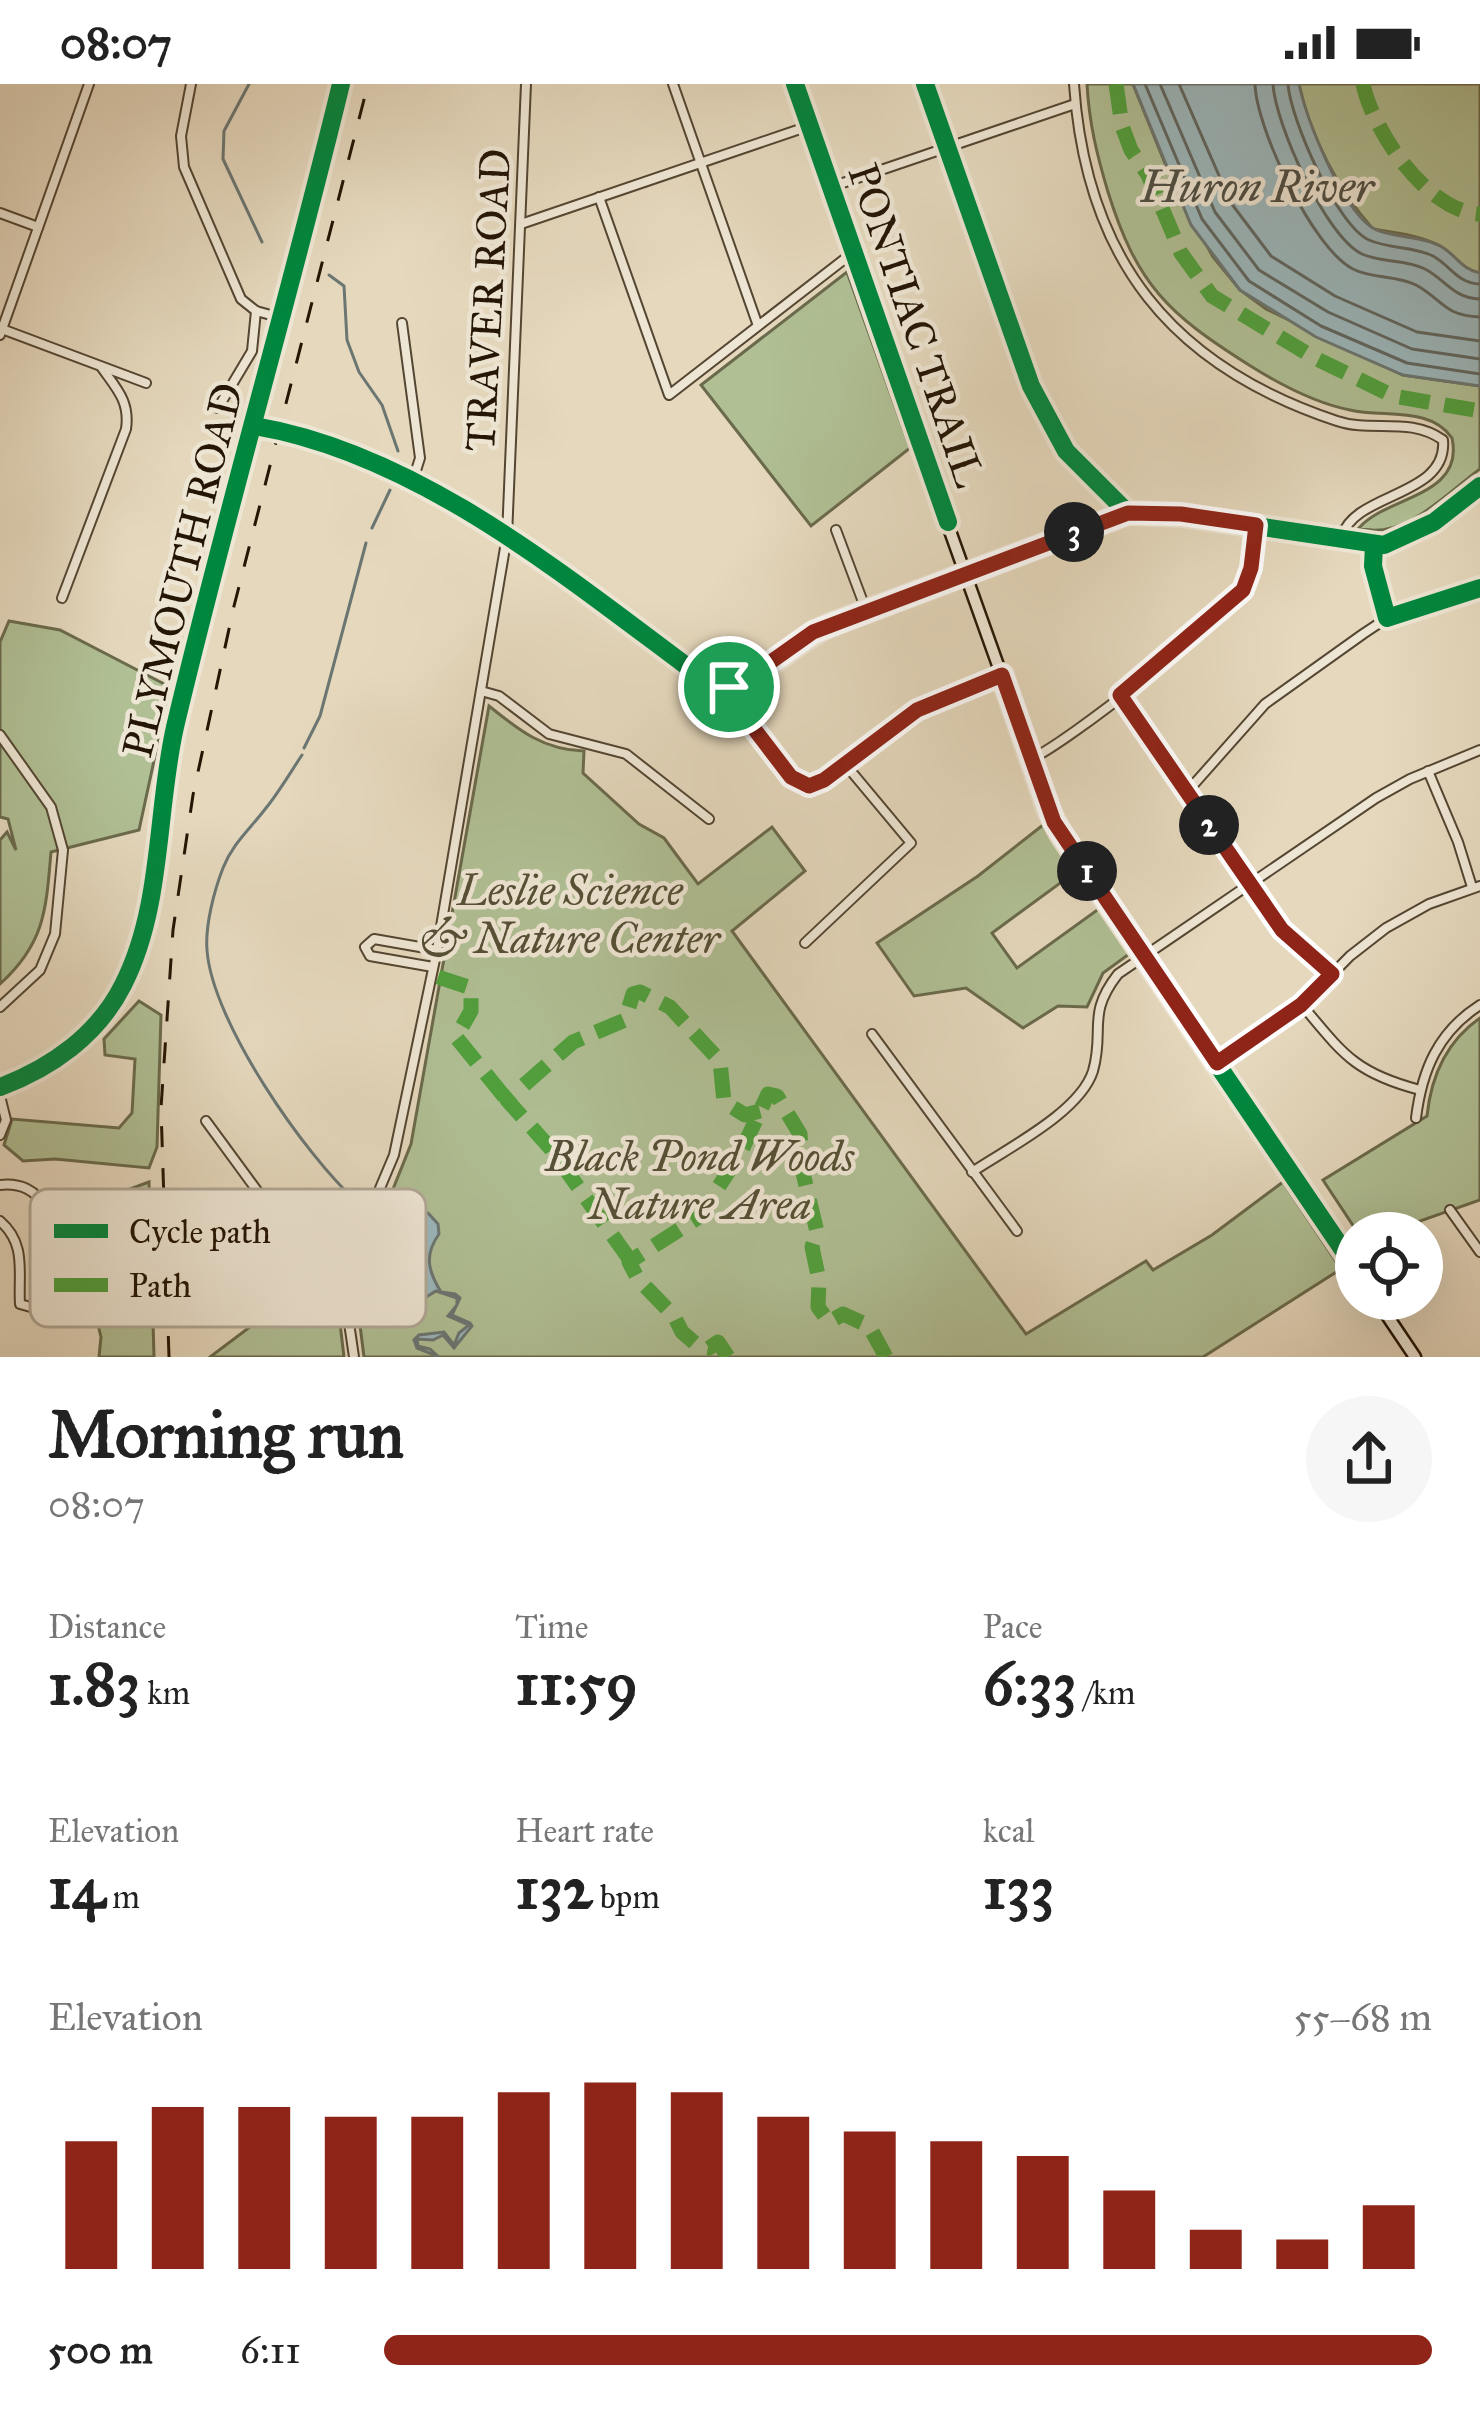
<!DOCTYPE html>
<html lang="en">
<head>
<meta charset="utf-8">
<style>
  :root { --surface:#fff; --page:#f6f6f6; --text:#222; --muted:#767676; --accent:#8f2418 }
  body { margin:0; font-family:"IM FELL Great Primer",serif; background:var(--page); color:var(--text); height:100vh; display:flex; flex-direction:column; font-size:45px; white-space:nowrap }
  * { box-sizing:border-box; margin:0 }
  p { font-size:39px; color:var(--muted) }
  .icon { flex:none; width:66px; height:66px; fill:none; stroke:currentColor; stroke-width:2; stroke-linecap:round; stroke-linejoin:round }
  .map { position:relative; height:1273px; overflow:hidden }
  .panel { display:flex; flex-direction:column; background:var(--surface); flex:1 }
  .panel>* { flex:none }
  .tools { position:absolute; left:1335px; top:1128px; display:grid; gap:24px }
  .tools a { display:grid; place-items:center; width:108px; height:108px; border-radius:50%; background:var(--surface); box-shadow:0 12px 48px #0002; font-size:60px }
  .pin { position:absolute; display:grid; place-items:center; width:102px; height:102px; color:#fff; margin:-51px; border:6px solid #fff; border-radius:50%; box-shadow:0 3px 12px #0007 }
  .km { position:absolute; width:60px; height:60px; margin:-30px; border-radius:50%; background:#222; color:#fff; font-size:33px; line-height:60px; text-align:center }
  .round { display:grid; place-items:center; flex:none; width:126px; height:126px; border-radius:63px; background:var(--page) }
  .head { display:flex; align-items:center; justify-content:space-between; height:204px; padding:0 48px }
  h1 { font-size:66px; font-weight:700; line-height:90px }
  .stats { display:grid; grid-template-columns:repeat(3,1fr); gap:18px; height:204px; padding:12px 48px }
  .stats div { display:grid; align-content:center }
  .stats b { font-size:60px; font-weight:700 }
  .stats small { font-size:33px; font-weight:400 }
  .stats p { font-size:33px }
  .chart { height:336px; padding:24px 48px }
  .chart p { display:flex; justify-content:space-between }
  .chart svg { width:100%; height:216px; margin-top:12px; stroke:var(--accent); stroke-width:6 }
  ul { padding:0 48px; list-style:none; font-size:39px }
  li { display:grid; grid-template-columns:192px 144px 1fr; align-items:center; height:90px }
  li i { height:30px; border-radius:15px; background:var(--accent) }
  .status { display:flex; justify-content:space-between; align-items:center; height:84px; padding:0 60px; background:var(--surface); direction:ltr }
  .status svg { height:33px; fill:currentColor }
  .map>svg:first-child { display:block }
</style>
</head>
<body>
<div class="status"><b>08:07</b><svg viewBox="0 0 49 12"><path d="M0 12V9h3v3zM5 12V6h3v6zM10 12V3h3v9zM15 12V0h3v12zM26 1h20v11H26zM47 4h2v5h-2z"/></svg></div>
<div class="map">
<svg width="1480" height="1273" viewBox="0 0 1480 1273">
  <rect width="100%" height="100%" fill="#e5d8bd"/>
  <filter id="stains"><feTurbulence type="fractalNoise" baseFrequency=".00167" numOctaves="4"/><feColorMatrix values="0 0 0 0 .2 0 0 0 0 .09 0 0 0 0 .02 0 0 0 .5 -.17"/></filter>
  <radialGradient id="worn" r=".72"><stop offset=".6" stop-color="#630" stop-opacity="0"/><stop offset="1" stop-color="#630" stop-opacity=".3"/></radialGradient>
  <g fill="#b0bf94" stroke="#6a6a4c" stroke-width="3">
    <path d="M 1087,0 L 1133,0 L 1175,104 L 1213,173 L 1240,206 L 1266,225 L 1403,291 L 1480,302 L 1480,385 C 1446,410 1404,457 1359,444 C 1386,412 1465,413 1452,354 C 1430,322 1384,334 1350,326 C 1315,319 1279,300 1249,281 C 1168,230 1137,201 1108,108 C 1097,71 1089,39 1087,0 Z"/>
    <path d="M 1299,0 L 1480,0 L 1480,189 C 1462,186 1455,171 1440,162 C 1419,151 1396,149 1373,145 C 1339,107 1309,51 1299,0 Z"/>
    <polygon points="847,188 910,364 811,442 701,301"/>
    <path d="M 9,537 L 60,546 L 170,603 L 139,746 L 51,768 C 46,826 45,859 0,900 L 0,756 L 7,748 L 16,766 L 8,735 L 0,733 L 0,558 Z"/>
    <path d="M 489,622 C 520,647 544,666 584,667 L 583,689 L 639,740 L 664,754 L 698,800 L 772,743 L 805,787 L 732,847 L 1026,1250 L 1146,1177 L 1153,1186 L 1212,1151 L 1283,1098 L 1341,1185 L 1203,1273 L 364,1273 L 353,1186 L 358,1155 L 387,1120 L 411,1060 Z"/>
    <polygon points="1043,741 1074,789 992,849 1017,884 1100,824 1132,868 1103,889 1087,923 1058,922 1023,944 966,904 914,912 877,859 978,792"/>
    <polygon points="139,917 161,931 157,1063 149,1084 55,1075 23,1077 4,1061 12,1035 119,1044 132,1029 135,975 105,971 104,955"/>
    <path d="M 1480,934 L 1480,1116 L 1417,1138 L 1398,1149 L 1358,1149 L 1323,1096 L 1427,1032 C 1431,993 1447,957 1480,934 Z"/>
    <polygon points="149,1098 154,1273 99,1273 101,1253 87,1195 100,1116"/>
    <polygon points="312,1196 335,1197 344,1273 210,1273"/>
  </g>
  <g fill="#9bb7bc" stroke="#6b7672" stroke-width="3">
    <path d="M 1133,0 L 1299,0 C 1307,37 1340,119 1370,142 C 1385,154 1422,151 1442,163 C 1457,172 1462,186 1480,189 L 1480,302 L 1403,291 L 1316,253 L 1240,206 L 1191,141 Z"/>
    <path d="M 428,1129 L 438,1140 L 439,1150 C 424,1171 428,1187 441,1208 L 455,1210 L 460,1214 L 452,1231 L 470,1239 L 472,1242 L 454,1264 L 443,1251 L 433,1256 L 417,1255 L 418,1262 L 430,1265 L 439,1273 L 417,1264 L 414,1256 L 419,1251 L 444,1248 L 454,1261 L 459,1249 L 469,1241 L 448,1232 L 457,1221 L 457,1214 L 436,1207 L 423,1215 L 391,1209 L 396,1197 L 406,1198 L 411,1188 L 403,1179 L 389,1179 L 391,1192 L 384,1198 C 370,1188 366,1174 372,1158 L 377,1163 C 397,1155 403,1131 428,1129 Z"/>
  </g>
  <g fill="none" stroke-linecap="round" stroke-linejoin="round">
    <g stroke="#606660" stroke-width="3">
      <polyline points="1145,0 1202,135 1249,197 1321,242 1407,279 1480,290"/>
      <polyline points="1160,0 1215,128 1259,186 1328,228 1412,265 1480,275"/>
      <polyline points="1179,0 1231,119 1271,172 1335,212 1417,248 1480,257"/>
      <path d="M 1255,0 C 1256,44 1313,165 1353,185 C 1372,195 1396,191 1416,201 C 1442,215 1444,232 1480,233"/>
      <path d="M 1273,0 C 1275,39 1325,152 1362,170 C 1381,179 1405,175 1425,185 C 1446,196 1453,214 1480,215"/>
      <path d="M 1288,0 C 1290,34 1337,142 1369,156 C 1389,165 1413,162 1433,172 C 1451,182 1457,199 1480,200"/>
    </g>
    <g stroke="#6b7672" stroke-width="3">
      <polyline points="249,0 224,47 223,75 262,158"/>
      <polyline points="329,191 344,202 347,256 359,288 382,321 398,367"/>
      <polyline points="372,444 390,406"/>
      <polyline points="304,664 320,632 366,459"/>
      <path d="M 302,671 C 290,689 279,708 266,724 C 250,745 233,759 223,784 C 214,807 205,842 207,866 C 212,938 305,1071 357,1118"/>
      <polyline points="376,1139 391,1155"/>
    </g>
    <defs>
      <g id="street">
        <polyline points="191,0 181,52 184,83 241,215 256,227 282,234"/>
        <polyline points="673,0 757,239"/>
        <polyline points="925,0 1031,302 1066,367 1128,429"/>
        <path d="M 1074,0 C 1086,175 1171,282 1337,337 C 1372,349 1409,332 1443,356 C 1448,413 1355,408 1342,452"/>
        <polyline points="831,103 1075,20"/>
        <polyline points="599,113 669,311 851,170"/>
        <polyline points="0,129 38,143"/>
        <polyline points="521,140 809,42"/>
        <polyline points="402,239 420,374 412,399"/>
        <polyline points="2,245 146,299"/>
        <polyline points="0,251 89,0"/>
        <polyline points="218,324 252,267 256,227"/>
        <polyline points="836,446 866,526"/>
        <polyline points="1374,461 1373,482 1387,534"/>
        <path d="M 62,514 L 126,345 C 130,318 117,305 102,284"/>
        <polyline points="729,603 732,617 791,693 809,702 823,696 917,626 1002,591"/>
        <polyline points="481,607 499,612 549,650 626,670 709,735"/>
        <polyline points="1120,611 1282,846 1332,890"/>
        <polyline points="0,651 51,723 63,766 55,850 40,886 0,923"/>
        <path d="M 1031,675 C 1067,659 1221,538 1243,506 C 1255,489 1254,463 1256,442"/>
        <polyline points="1428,687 1458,758 1472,803"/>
        <polyline points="1187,708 1265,620 1363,550 1387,534 1480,504"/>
        <polyline points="805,859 911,759 845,680"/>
        <polyline points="433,883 370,872 365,863 374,855 437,866"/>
        <path d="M 1302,921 C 1343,970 1355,989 1420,1006"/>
        <polyline points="872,950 1017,1147"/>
        <polyline points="1217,979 1302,921 1350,872 1386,844 1429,820 1480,802"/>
        <polyline points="0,1012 6,1036 0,1051"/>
        <path d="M 1416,1034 C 1422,986 1438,948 1480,921"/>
        <polyline points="206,1037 305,1172 322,1182 341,1184"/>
        <path d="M 972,1088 C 1008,1064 1080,1028 1093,987 C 1105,945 1086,931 1118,890 L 1376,714 L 1410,695 L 1480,666"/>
        <path d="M 0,1101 C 19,1099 38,1105 45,1126 L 41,1214 L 34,1224 L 20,1220 C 18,1189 27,1160 0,1137"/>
        <polyline points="1450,1126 1480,1168"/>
        <polyline points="354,1273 341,1184 342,1166 375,1116 394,1071 437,866 507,452 526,0"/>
      </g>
      <g id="secondary">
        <polyline points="795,0 851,170 1054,738 1356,1185"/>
        <path d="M 255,342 C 421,370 571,497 704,595 C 713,599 722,604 732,602 C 751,599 803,552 830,541 L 1128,429 L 1182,431 L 1384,461 L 1434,438 L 1480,402"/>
        <path d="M 0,1003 C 51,984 98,951 123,901 C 163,823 156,727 175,643 C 226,428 289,215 341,0"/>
        <polyline points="1376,1215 1415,1273"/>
      </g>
    </defs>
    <use href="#street" stroke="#544632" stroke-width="12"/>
    <use href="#secondary" stroke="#241504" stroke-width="15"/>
    <use href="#street" stroke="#eee6d4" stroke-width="8"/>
    <use href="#secondary" stroke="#eee6d4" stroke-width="10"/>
    <polyline stroke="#241504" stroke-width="3" stroke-dasharray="21 21" stroke-linecap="butt" points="169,1273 161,1024 173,846 193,711 234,522 368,0"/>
    <g stroke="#50a03d" stroke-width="15" stroke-dasharray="30 15" stroke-linecap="butt">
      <polyline points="1116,0 1122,42 1131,66 1148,91 1181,169 1212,212 1313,273 1393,312 1480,327"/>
      <path d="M 1363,0 C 1373,48 1428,128 1480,130"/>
      <polyline points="438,893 471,904 471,927 456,953 507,1016"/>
      <polyline points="630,1176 551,1065 507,1016 573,958 625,936 633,910 640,908 670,923 720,977 724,1018 745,1031 760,1027"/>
      <polyline points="728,1273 718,1258 709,1264 698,1262 682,1248 674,1232 638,1195 629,1178 699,1133 740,1070 768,1010 777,1012 800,1050 803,1089 817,1148 812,1163 819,1196 818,1223 829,1238 843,1230 869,1242 886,1273"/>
    </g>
    <defs>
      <g id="cycleway">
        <polyline points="795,0 948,438"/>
        <polyline points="925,0 1031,302 1066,367 1128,429"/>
        <path d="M 255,342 C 421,370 571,497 704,595 C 713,599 722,604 732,602 C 751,599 803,552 830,541 L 1128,429 L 1182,431 L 1384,461 L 1434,438 L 1480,402"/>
        <polyline points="1374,461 1373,482 1387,534 1480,504"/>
        <polyline points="1002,591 1048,725 1061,750 1356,1185"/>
        <path d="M 0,1003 C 51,984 98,951 123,901 C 163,823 156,727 175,643 C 226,428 289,215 341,0"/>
      </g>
    </defs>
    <use href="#cycleway" stroke="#eee6d4" stroke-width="26"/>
    <use href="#cycleway" stroke="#00873e" stroke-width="18"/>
  </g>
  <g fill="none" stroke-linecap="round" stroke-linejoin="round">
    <defs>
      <polygon id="route" points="1128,429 1181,430 1256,441 1251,484 1243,506 1120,611 1282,846 1332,890 1301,921 1217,979 1054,738 1002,591 917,626 824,696 809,702 791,693 732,616 729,603 748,594 813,548"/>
    </defs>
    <use href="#route" stroke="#fff" stroke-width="24"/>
    <use href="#route" stroke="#8f2418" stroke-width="15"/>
  </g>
  <g text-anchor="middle" stroke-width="9" stroke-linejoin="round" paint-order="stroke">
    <g font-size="42" fill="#241504" stroke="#eee6d4">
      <text transform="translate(487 216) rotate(-87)" y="15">TRAVER ROAD</text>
      <text transform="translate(917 241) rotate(71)" y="15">PONTIAC TRAIL</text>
      <text transform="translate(182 486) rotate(-76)" y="15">PLYMOUTH ROAD</text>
    </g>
    <g font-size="42" font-style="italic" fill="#555036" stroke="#eee6d4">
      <text x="570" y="821">Leslie Science<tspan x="570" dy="48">&amp; Nature Center</tspan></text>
      <text x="700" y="1087">Black Pond Woods<tspan x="700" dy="48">Nature Area</tspan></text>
    </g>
    <g font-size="45" font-style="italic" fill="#4e4e44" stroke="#eee6d4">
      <text x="1257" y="118">Huron River</text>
    </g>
  </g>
  <rect x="30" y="1105" width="396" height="138" rx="18" fill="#eee6d4" stroke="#b1a796" stroke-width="3"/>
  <rect x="54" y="1140" width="54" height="14" fill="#00873e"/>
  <rect x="54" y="1194" width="54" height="14" fill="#50a03d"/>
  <g font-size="33" fill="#241504">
    <text x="129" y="1159">Cycle path</text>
    <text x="129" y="1213">Path</text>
  </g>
  <rect width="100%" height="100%" filter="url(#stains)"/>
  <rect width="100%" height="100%" fill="url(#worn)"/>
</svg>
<div class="tools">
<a><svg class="icon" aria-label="locate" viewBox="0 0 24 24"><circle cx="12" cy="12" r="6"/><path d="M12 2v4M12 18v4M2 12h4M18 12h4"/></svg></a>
</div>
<div class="pin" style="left:729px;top:603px;background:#1e9e55"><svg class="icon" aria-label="arrive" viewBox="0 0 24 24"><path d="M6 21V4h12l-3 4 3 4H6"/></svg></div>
<b class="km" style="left:1087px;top:787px">1</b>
<b class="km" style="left:1209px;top:741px">2</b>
<b class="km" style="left:1074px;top:448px">3</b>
</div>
<section class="panel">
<div class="head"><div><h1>Morning run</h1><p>08:07</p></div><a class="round"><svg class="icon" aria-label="share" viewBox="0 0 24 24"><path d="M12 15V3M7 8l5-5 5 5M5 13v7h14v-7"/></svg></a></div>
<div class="stats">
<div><p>Distance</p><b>1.83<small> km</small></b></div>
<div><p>Time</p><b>11:59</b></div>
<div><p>Pace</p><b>6:33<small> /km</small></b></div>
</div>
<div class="stats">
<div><p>Elevation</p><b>14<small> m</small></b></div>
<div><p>Heart rate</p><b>132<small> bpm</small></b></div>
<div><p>kcal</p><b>133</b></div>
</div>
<div class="chart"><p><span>Elevation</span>55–68 m</p>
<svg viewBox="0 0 160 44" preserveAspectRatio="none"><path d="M5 44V18M15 44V11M25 44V11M35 44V13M45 44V13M55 44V8M65 44V6M75 44V8M85 44V13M95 44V16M105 44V18M115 44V21M125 44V28M135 44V36M145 44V38M155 44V31"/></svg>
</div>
<ul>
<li><b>500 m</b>6:11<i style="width:100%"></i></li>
</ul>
</section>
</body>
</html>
